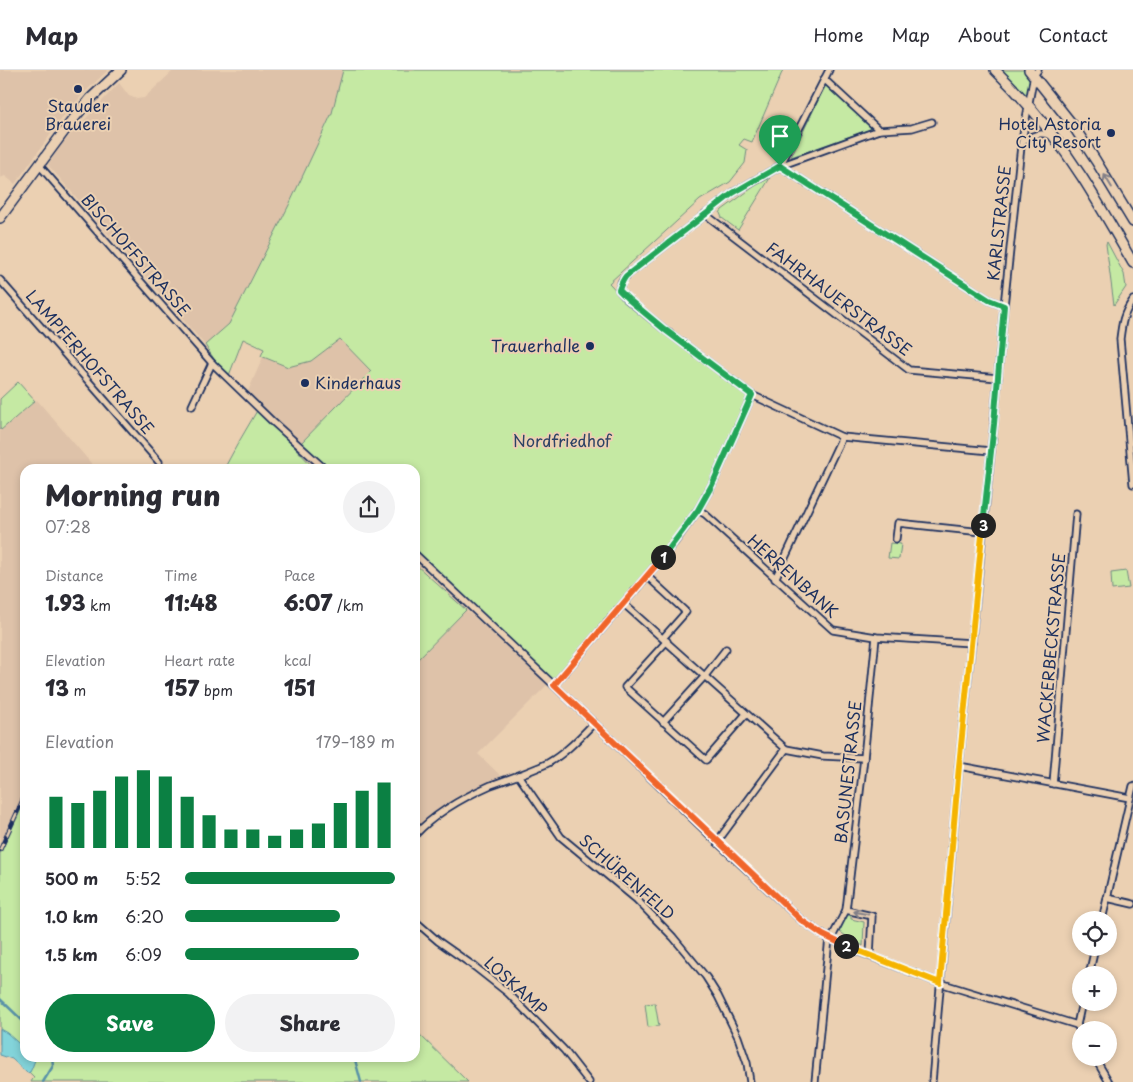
<!DOCTYPE html>
<html lang="en">
<head>
<meta charset="utf-8">
<style>
  :root { --surface:#fff; --page:#f2f2f3; --text:#2b2b33; --muted:#7c7c81; --line:#e1e1e2; --accent:#0b8043 }
  body { margin:0; font-family:"Playpen Sans",sans-serif; background:var(--page); color:var(--text); height:100vh; display:flex; flex-direction:column; font-size:19px; white-space:nowrap }
  * { box-sizing:border-box; margin:0 }
  p { font-size:16px; color:var(--muted) }
  .icon { flex:none; width:28px; height:28px; fill:none; stroke:currentColor; stroke-width:2; stroke-linecap:round; stroke-linejoin:round }
  .map { position:relative; flex:1; overflow:hidden }
  .side { position:absolute; left:20px; top:394px; width:400px; height:598px; display:flex; flex-direction:column; background:var(--surface); border-radius:15px; box-shadow:0 2px 8px #0003 }
  .side>* { flex:none }
  .fabs { position:absolute; left:1072px; top:841px; display:grid; gap:10px }
  .fabs a { display:grid; place-items:center; width:45px; height:45px; border-radius:50%; background:var(--surface); box-shadow:0 2px 8px #0003; font-size:25px }
  .pin { position:absolute; display:grid; place-items:center; width:42px; height:42px; color:#fff; margin:-51px -21px; border-radius:50% 50% 50% 0; rotate:-45deg; box-shadow:0 0 5px #0007 }
  .pin .icon { rotate:45deg }
  .km { position:absolute; width:25px; height:25px; margin:-12px; border-radius:50%; background:#222; color:#fff; font-size:14px; line-height:25px; text-align:center }
  .round { display:grid; place-items:center; flex:none; width:52px; height:52px; border-radius:26px; background:var(--page) }
  .summary { display:flex; align-items:center; justify-content:space-between; height:85px; padding:0 25px }
  h1 { font-size:28px; font-weight:800; line-height:38px }
  .figures { display:grid; grid-template-columns:repeat(3,1fr); gap:8px; height:85px; padding:5px 25px }
  .figures div { display:grid; align-content:center }
  .figures b { font-size:21px; font-weight:800 }
  .figures small { font-size:14px; font-weight:400 }
  .figures p { font-size:14px }
  .chart { height:140px; padding:10px 25px }
  .chart p { display:flex; justify-content:space-between }
  .chart svg { width:100%; height:90px; margin-top:5px; stroke:var(--accent); stroke-width:6 }
  .button { display:flex; gap:10px; margin-top:auto; padding:10px 25px }
  .button a { flex:1; height:58px; border-radius:30px; background:var(--accent); color:#fff; font-size:20px; font-weight:800; line-height:58px; text-align:center }
  .button a+a { background:var(--page); color:var(--text) }
  ul { padding:0 25px; list-style:none; font-size:16px }
  li { display:grid; grid-template-columns:80px 60px 1fr; align-items:center; height:38px }
  li i { height:12px; border-radius:6px; background:var(--accent) }
  header { display:flex; align-items:center; gap:30px; box-sizing:border-box; height:70px; padding:0 25px; background:var(--surface); border-bottom:1px solid var(--line) }
  header strong { font-size:24px }
  nav { display:flex; gap:28px; margin-inline-start:auto; font-size:18px }
  .map>svg:first-child { display:block }
</style>
</head>
<body>
<header>
<strong>Map</strong>
<nav><a>Home</a><a>Map</a><a>About</a><a>Contact</a></nav>
</header>
<div class="map">
<svg width="1133" height="1012" viewBox="0 0 1133 1012">
  <rect width="100%" height="100%" fill="#ebd0b2"/>
  <filter id="ink" filterUnits="userSpaceOnUse"><feTurbulence type="fractalNoise" baseFrequency=".02" numOctaves="2"/><feDisplacementMap in="SourceGraphic" scale="10" xChannelSelector="R" yChannelSelector="G"/><feConvolveMatrix kernelMatrix="1 2 1 2 8 2 1 2 1" color-interpolation-filters="sRGB"/></filter>
  <g filter="url(#ink)">
    <g fill="#dec2a9">
      <polygon points="0,0 108,0 85,22 63,47 15,114 5,106 0,108"/>
      <polygon points="174,0 343,0 332,43 289,135 229,254 205,275 48,95 62,74 119,13 129,26 137,29 144,28"/>
      <polygon points="340,269 371,301 300,374 246,326 263,287 288,297 311,291"/>
      <polygon points="37,330 96,399 25,399 25,731 0,784 0,361"/>
      <polygon points="466,540 549,613 478,684 501,706 475,718 453,729 429,746 420,754 415,751 415,592"/>
    </g>
    <g fill="#c5e9a3" stroke="#708c80">
      <polygon points="343,0 783,0 752,72 744,69 739,75 747,80 745,93 730,112 700,130 609,213 629,234 676,271 751,325 711,414 697,439 672,472 554,612 415,483 415,399 325,399 300,374 371,301 340,269 311,291 288,297 261,286 264,279 243,269 228,308 223,303 205,275 229,254 289,135 332,43"/>
      <polygon points="995,0 1028,0 1033,6 1028,33"/>
      <polygon points="826,14 874,58 791,87"/>
      <polygon points="770,108 738,160 722,148 720,143 722,140 755,116"/>
      <polygon points="1107,172 1124,204 1126,217 1114,235 1106,174"/>
      <polygon points="18,312 35,331 1,360 0,358 0,329"/>
      <polygon points="258,339 315,399 224,399 237,375"/>
      <polygon points="890,473 901,474 899,489 888,488"/>
      <polygon points="415,494 466,540 415,592"/>
      <polygon points="1126,501 1129,518 1112,520 1111,503"/>
      <polygon points="25,731 25,986 415,986 415,960 468,1012 31,1012 34,1007 0,974 0,784"/>
      <polygon points="847,843 851,844 851,849 864,852 863,876 838,861"/>
      <polygon points="655,933 659,956 648,957 645,934"/>
    </g>
    <polygon fill="#83d4da" stroke="#5992a8" points="0,959 7,963 25,979 25,986 31,986 35,990 32,998 30,1002 27,1003 12,989 0,985"/>
    <g fill="none" stroke-linecap="round" stroke-linejoin="round">
      <g stroke="#5992a8" stroke-width="2.5">
        <polyline points="0,929 25,953"/>
        <polyline points="354,986 361,1012"/>
        <polyline points="43,1012 53,996 52,986"/>
      </g>
      <defs>
        <g id="street">
          <polyline points="829,0 780,96 989,230 1004,236"/>
          <polyline points="824,9 879,60"/>
          <polyline points="932,52 912,58 879,60 780,96 733,123 626,206 622,211 619,220 627,229 664,259 752,325 842,367 991,381"/>
          <path d="M 1022,73 C 1031,65 1040,61 1052,66"/>
          <polyline points="39,95 212,293 273,352 325,399"/>
          <polyline points="705,144 909,300 998,308"/>
          <polyline points="0,210 159,392"/>
          <path d="M 1133,230 C 1123,244 1122,253 1120,269 L 1133,414"/>
          <polyline points="192,336 212,293"/>
          <polyline points="698,440 705,444 833,560 876,567 972,573"/>
          <polyline points="896,469 898,453 982,462"/>
          <polyline points="415,484 594,653 717,772 801,850 823,865 847,877 940,913 1077,955"/>
          <polyline points="647,506 686,542 663,568"/>
          <polyline points="775,509 842,367"/>
          <polyline points="624,534 786,679 823,686 864,688"/>
          <polyline points="667,571 625,617 706,690 746,644"/>
          <polyline points="554,615 647,506 674,473 698,440 712,415 752,325"/>
          <polyline points="663,652 704,607 726,579"/>
          <polyline points="959,696 1130,728"/>
          <polyline points="518,705 561,767 637,830 673,867 706,907 718,926 738,967 747,993 750,1012"/>
          <polyline points="1053,714 1076,444"/>
          <path d="M 415,765 C 435,743 464,727 491,715 C 510,708 530,702 548,693 C 566,683 580,667 594,653"/>
          <polyline points="717,772 786,679"/>
          <polyline points="1107,828 1133,834"/>
          <polyline points="846,840 872,846 870,886"/>
          <polyline points="1102,850 1133,716"/>
          <polyline points="415,851 438,871 475,897 508,923 564,980 589,1012"/>
          <polyline points="831,869 846,840 864,688 876,567"/>
          <polyline points="1089,905 1095,878"/>
          <polyline points="1081,962 1077,955 1082,932"/>
          <polyline points="1095,988 1109,1012"/>
          <polyline points="815,1012 829,868"/>
          <polyline points="932,1012 959,696 994,353 1004,236 1021,76 1034,5 1038,0"/>
        </g>
        <g id="secondary">
          <path d="M 995,0 C 1028,32 1057,68 1082,107 C 1100,135 1116,164 1133,193"/>
          <polyline points="1029,0 1072,54 1096,91 1133,152"/>
          <polyline points="0,148 71,52 90,29 121,0"/>
        </g>
      </defs>
      <use href="#street" stroke="#1b2f5e" stroke-width="9"/>
      <use href="#secondary" stroke="#1b2f5e" stroke-width="12"/>
      <use href="#street" stroke="#ebd0b2" stroke-width="5.5"/>
      <use href="#secondary" stroke="#ebd0b2" stroke-width="9"/>
      <defs>
        <polyline id="rail" points="0,780 25,725"/>
      </defs>
      <use href="#rail" stroke="#1b2f5e" stroke-width="4.5"/>
      <use href="#rail" stroke="#ebd0b2" stroke-width="2.5" stroke-dasharray="8" stroke-linecap="butt"/>
    </g>
    <defs><path id="oneway-shaft" d="M-6 0H5M1.5-3L5.5 0L1.5 3" fill="none" stroke-width="1.6" stroke-linecap="round" stroke-linejoin="round" transform="scale(1.25)"/></defs>
    <g stroke="#838088">
      <use href="#oneway-shaft" transform="translate(1108 111) rotate(-121)"/>
      <use href="#oneway-shaft" transform="translate(861 843) rotate(-169)"/>
    </g>
  </g>
  <g fill="none" stroke-linecap="round" stroke-linejoin="round" filter="url(#ink)">
    <defs>
      <path id="split-1" d="M 663,487 L 698,440 L 712,415 L 752,325 L 664,259 L 628,229 L 619,220 C 621,214 622,211 626,206 L 733,123 L 780,96"/>
      <polyline id="split-2" points="663,487 554,615 801,850 823,865 846,876"/>
      <polyline id="split-3" points="846,876 940,913 959,696 983,455"/>
      <polyline id="split-4" points="780,96 989,230 1004,236 994,354 983,455"/>
    </defs>
    <use href="#split-1" stroke="#fff" stroke-width="10"/>
    <use href="#split-2" stroke="#fff" stroke-width="10"/>
    <use href="#split-3" stroke="#fff" stroke-width="10"/>
    <use href="#split-4" stroke="#fff" stroke-width="10"/>
    <use href="#split-1" stroke="#22a559" stroke-width="6"/>
    <use href="#split-2" stroke="#f0652b" stroke-width="6"/>
    <use href="#split-3" stroke="#f5b400" stroke-width="6"/>
    <use href="#split-4" stroke="#22a559" stroke-width="6"/>
  </g>
  <g fill="#1b2f5e" stroke="#ebd0b2" stroke-width="2">
    <circle cx="78" cy="19" r="5"/>
    <circle cx="1111" cy="63" r="5"/>
    <circle cx="590" cy="276" r="5"/>
    <circle cx="305" cy="313" r="5"/>
  </g>
  <g text-anchor="middle" stroke-width="4" stroke-linejoin="round" paint-order="stroke">
    <g font-size="16" fill="#1b2f5e" stroke="#ebd0b2" text-anchor="end">
      <text x="78" y="42" text-anchor="middle">Stauder<tspan x="78" dy="18">Brauerei</tspan></text>
      <text x="1101" y="60">Hotel Astoria<tspan x="1101" dy="18">City Resort</tspan></text>
      <text x="580" y="282">Trauerhalle</text>
      <text x="315" y="319" text-anchor="start">Kinderhaus</text>
    </g>
    <g font-size="16" fill="#1b2f5e" stroke="#ebd0b2">
      <text transform="translate(999 153) rotate(-84)" y="6">KARLSTRASSE</text>
      <text transform="translate(136 185) rotate(49)" y="6">BISCHOFFSTRASSE</text>
      <text transform="translate(839 229) rotate(37)" y="6">FAHRHAUERSTRASSE</text>
      <text transform="translate(90 292) rotate(49)" y="6">LAMPFERHOFSTRASSE</text>
      <text transform="translate(793 506) rotate(42)" y="6">HERRENBANK</text>
      <text transform="translate(1051 578) rotate(-85)" y="6">WACKERBECKSTRASSE</text>
      <text transform="translate(848 702) rotate(-84)" y="6">BASUNESTRASSE</text>
      <text transform="translate(627 807) rotate(41)" y="6">SCHÜRENFELD</text>
      <text transform="translate(516 916) rotate(42)" y="6">LOSKAMP</text>
    </g>
    <g font-size="16" fill="#2c4265" stroke="#ebd0b2">
      <text x="562" y="377">Nordfriedhof</text>
    </g>
  </g>
</svg>
<div class="fabs">
<a><svg class="icon" aria-label="locate" viewBox="0 0 24 24"><circle cx="12" cy="12" r="6"/><path d="M12 2v4M12 18v4M2 12h4M18 12h4"/></svg></a>
<a>+</a>
<a>−</a>
</div>
<div class="pin" style="left:780px;top:96px;background:#1e9e55"><svg class="icon" aria-label="arrive" viewBox="0 0 24 24"><path d="M6 21V4h12l-3 4 3 4H6"/></svg></div>
<b class="km" style="left:663px;top:487px">1</b>
<b class="km" style="left:846px;top:876px">2</b>
<b class="km" style="left:983px;top:455px">3</b>
<section class="side">
<div class="summary"><div><h1>Morning run</h1><p>07:28</p></div><a class="round"><svg class="icon" aria-label="share" viewBox="0 0 24 24"><path d="M12 15V3M7 8l5-5 5 5M5 13v7h14v-7"/></svg></a></div>
<div class="figures">
<div><p>Distance</p><b>1.93<small> km</small></b></div>
<div><p>Time</p><b>11:48</b></div>
<div><p>Pace</p><b>6:07<small> /km</small></b></div>
</div>
<div class="figures">
<div><p>Elevation</p><b>13<small> m</small></b></div>
<div><p>Heart rate</p><b>157<small> bpm</small></b></div>
<div><p>kcal</p><b>151</b></div>
</div>
<div class="chart"><p><span>Elevation</span>179–189 m</p>
<svg viewBox="0 0 160 44" preserveAspectRatio="none"><path d="M5 44V19M15 44V22M25 44V16M35 44V9M45 44V6M55 44V9M65 44V19M75 44V28M85 44V35M95 44V35M105 44V38M115 44V35M125 44V32M135 44V22M145 44V16M155 44V12"/></svg>
</div>
<ul>
<li><b>500 m</b>5:52<i style="width:100%"></i></li>
<li><b>1.0 km</b>6:20<i style="width:74%"></i></li>
<li><b>1.5 km</b>6:09<i style="width:83%"></i></li>
</ul>
<div class="button"><a>Save</a><a>Share</a></div>
</section>
</div>
</body>
</html>
